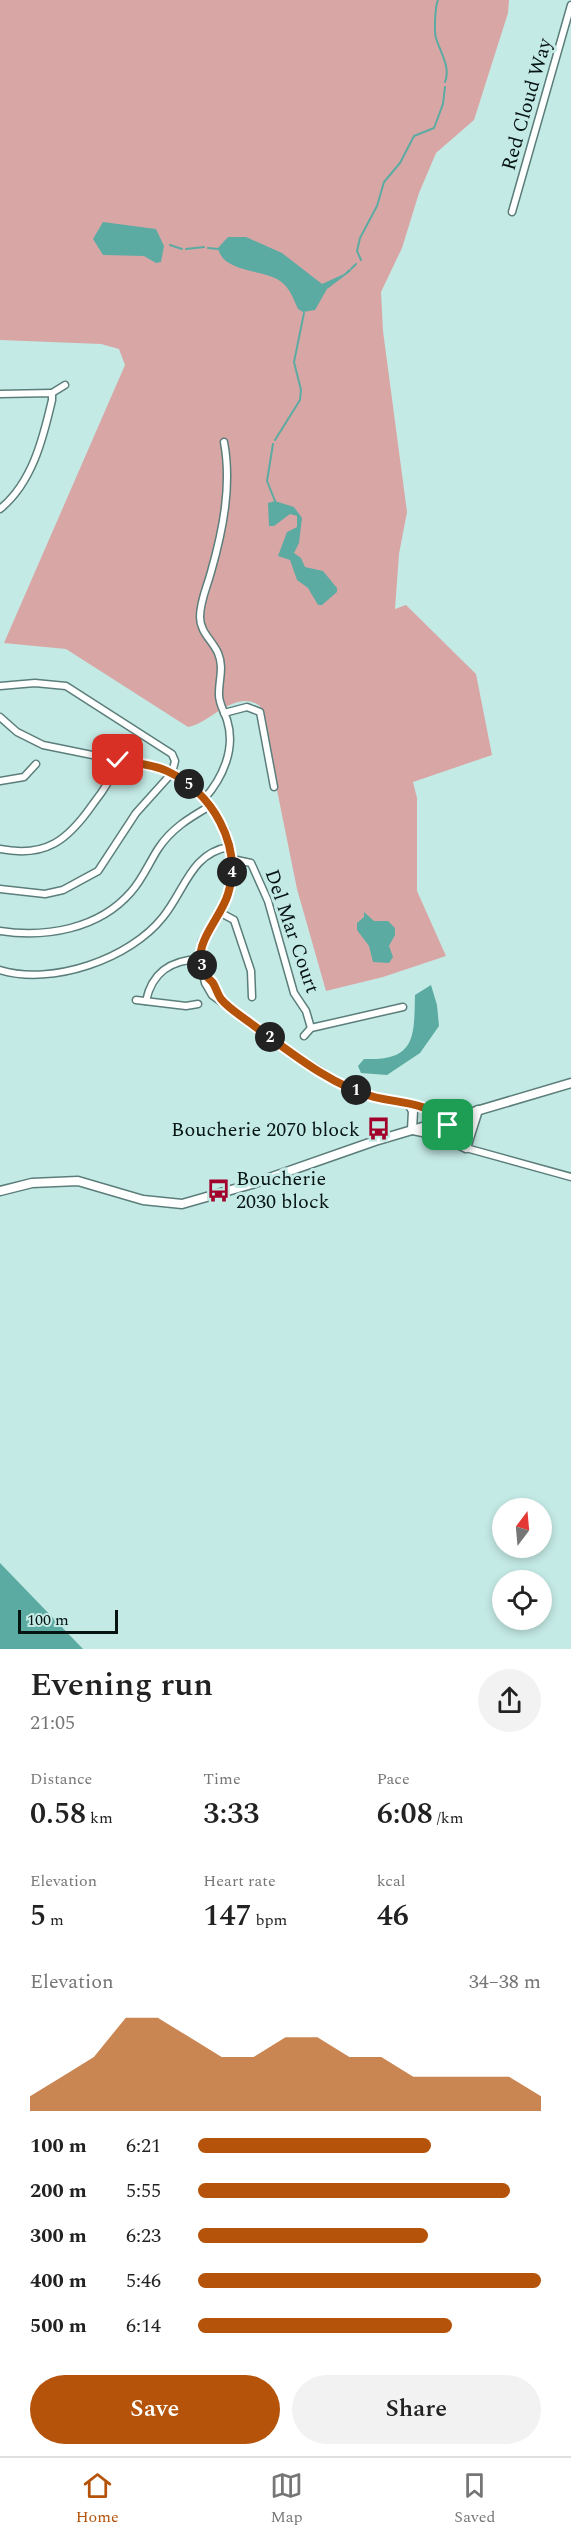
<!DOCTYPE html>
<html lang="en">
<head>
<meta charset="utf-8">
<style>
  :root { --surface:#fff; --page:#f2f2f2; --text:#222; --muted:#767676; --line:#e0e0e0; --accent:#b45309 }
  body { margin:0; font-family:Spectral,serif; background:var(--page); color:var(--text); height:100vh; display:flex; flex-direction:column; font-size:22px; white-space:nowrap }
  * { box-sizing:border-box; margin:0 }
  p { font-size:20px; color:var(--muted) }
  .icon { flex:none; width:33px; height:33px; fill:none; stroke:currentColor; stroke-width:2; stroke-linecap:round; stroke-linejoin:round }
  .map { position:relative; height:1649px; overflow:hidden }
  .details { display:flex; flex-direction:column; background:var(--surface); flex:1 }
  .details>* { flex:none }
  .needle { width:39px; rotate:16deg }
  .buttons { position:absolute; left:492px; top:1498px; display:grid; gap:12px }
  .buttons a { display:grid; place-items:center; width:60px; height:60px; border-radius:50%; background:var(--surface); box-shadow:0 3px 9px #0003; font-size:30px }
  .scale { position:absolute; left:18px; bottom:15px; width:100px; box-sizing:border-box; padding-left:6px; border:3px solid #061412; border-top:0; font-size:16px; line-height:21px; white-space:nowrap; color:#061412; -webkit-text-stroke:4px #c4eae5; paint-order:stroke }
  .pin { position:absolute; display:grid; place-items:center; width:51px; height:51px; color:#fff; margin:-26px; border-radius:12px; box-shadow:0 3px 9px #0006 }
  .km { position:absolute; width:30px; height:30px; margin:-15px; border-radius:50%; background:#222; color:#fff; font-size:16px; line-height:30px; text-align:center }
  .round { display:grid; place-items:center; flex:none; width:63px; height:63px; border-radius:32px; background:var(--page) }
  .headline { display:flex; align-items:center; justify-content:space-between; height:102px; padding:0 30px }
  h1 { font-size:33px; font-weight:600; line-height:45px }
  .metrics { display:grid; grid-template-columns:repeat(3,1fr); gap:9px; height:102px; padding:6px 30px }
  .metrics div { display:grid; align-content:center }
  .metrics b { font-size:30px; font-weight:600 }
  .metrics small { font-size:16px; font-weight:400 }
  .metrics p { font-size:16px }
  .chart { height:168px; padding:12px 30px }
  .chart p { display:flex; justify-content:space-between }
  .chart svg { width:100%; height:108px; margin-top:6px; fill:var(--accent); opacity:.7 }
  .cta { display:flex; gap:12px; margin-top:auto; padding:12px 30px }
  .cta a { flex:1; height:69px; border-radius:36px; background:var(--accent); color:#fff; font-size:24px; font-weight:600; line-height:69px; text-align:center }
  .cta a+a { background:var(--page); color:var(--text) }
  ul { padding:0 30px; list-style:none; font-size:20px }
  li { display:grid; grid-template-columns:96px 72px 1fr; align-items:center; height:45px }
  li i { height:15px; border-radius:8px; background:var(--accent) }
  .menu { display:flex; justify-content:space-around; align-items:center; height:84px; border-top:2px solid var(--line); background:var(--surface); font-size:16px; color:var(--muted) }
  .menu a { display:grid; justify-items:center; gap:3px }
  .menu .selected { color:var(--accent) }
  .map>svg:first-child { display:block }
</style>
</head>
<body>
<div class="map">
<svg width="571" height="1649" viewBox="0 0 571 1649">
  <rect width="100%" height="100%" fill="#c4eae5"/>
  <path fill="#d9a6a6" d="M 0,0 L 509,0 L 508,13 L 474,120 L 436,153 L 419,193 L 402,248 L 381,292 L 383,331 L 407,512 L 399,554 L 395,609 L 406,605 L 476,674 L 492,755 L 413,782 L 417,798 L 417,891 L 446,956 L 383,977 L 326,991 L 297,889 L 260,706 C 236,688 209,724 188,727 L 66,649 L 4,643 L 125,365 L 119,349 L 101,344 L 0,340 Z"/>
  <g fill="#5baba2">
    <polygon points="103,222 156,229 164,246 161,262 156,263 144,256 103,255 93,239"/>
    <path d="M 228,237 L 246,237 L 282,253 L 322,284 L 344,274 L 349,269 L 351,271 L 327,289 L 315,310 L 303,312 L 298,309 C 293,298 290,288 280,281 C 263,269 223,273 218,248 Z"/>
    <polygon points="275,501 294,507 302,518 299,543 294,553 301,558 305,567 323,571 337,588 337,592 322,605 318,605 308,588 297,580 290,560 278,556 287,532 297,527 297,516 290,514 274,526 269,526 268,503"/>
    <polygon points="364,912 374,921 388,921 395,928 395,935 389,946 393,957 389,963 373,962 369,946 357,930 357,923 364,917"/>
    <path d="M 431,985 L 437,1005 L 439,1026 L 420,1053 L 387,1075 L 361,1073 L 358,1066 L 364,1059 C 416,1061 414,1037 415,995 Z"/>
    <polygon points="0,1563 83,1649 0,1649"/>
  </g>
  <g fill="none" stroke-linecap="round" stroke-linejoin="round">
    <g stroke="#5baba2" stroke-width="2">
      <path d="M 438,0 C 435,6 434,32 436,38 C 440,52 451,67 445,82"/>
      <polyline points="170,245 182,249"/>
      <polyline points="208,248 218,249"/>
      <polyline points="186,249 204,247"/>
      <polyline points="361,260 357,251 360,238 377,206 384,182 400,163 414,136 434,128 443,104 445,87"/>
      <polyline points="351,269 356,264"/>
      <polyline points="275,440 300,400 301,390 294,362 304,313"/>
      <polyline points="273,444 267,481 275,501"/>
    </g>
    <defs>
      <g id="street">
        <polyline points="512,212 571,5"/>
        <polyline points="52,393 65,385"/>
        <path d="M 0,394 L 52,393 L 52,400 C 43,439 32,483 0,509"/>
        <polyline points="0,686 35,683 66,686 172,754 175,761 172,773 136,813 98,871 63,890 45,894 0,889"/>
        <polyline points="224,713 247,707 260,712 274,787"/>
        <polyline points="0,717 17,732 43,745 166,770 189,783 210,806 226,831 232,859 229,894 221,913 202,941 200,959 205,983 212,995 290,1052 342,1084 374,1097 428,1109 445,1120 466,1148 571,1177"/>
        <polyline points="0,781 24,777 36,764"/>
        <path d="M 204,799 C 223,778 236,748 227,720 C 224,711 218,702 219,693 C 219,679 224,667 218,653 C 212,640 200,632 200,617 C 200,601 207,587 211,572 C 223,530 232,485 224,442"/>
        <path d="M 0,849 C 46,858 68,840 93,804 C 104,790 113,777 118,760"/>
        <polyline points="232,859 251,863 268,901 294,993 306,1011 311,1028"/>
        <polyline points="221,913 234,920 251,971 252,997"/>
        <path d="M 0,931 C 46,938 99,929 131,892 C 142,880 149,863 158,849 C 171,829 189,818 210,806"/>
        <path d="M 0,970 C 52,986 130,959 163,917 C 185,890 191,853 229,847"/>
        <polyline points="205,975 212,981 220,998"/>
        <polyline points="136,1000 186,1006 198,1004"/>
        <path d="M 146,1001 C 152,972 171,960 200,959"/>
        <polyline points="304,1036 311,1028 403,1007"/>
      </g>
      <g id="secondary">
        <polyline points="409,1104 413,1111 412,1130"/>
        <polyline points="413,1130 442,1136 466,1148 478,1110"/>
        <polyline points="0,1191 32,1183 78,1181 143,1200 182,1204 252,1184 375,1141 571,1083"/>
      </g>
    </defs>
    <use href="#street" stroke="#5b7e7a" stroke-width="9"/>
    <use href="#secondary" stroke="#5b7e7a" stroke-width="11"/>
    <use href="#street" stroke="#fff" stroke-width="6"/>
    <use href="#secondary" stroke="#fff" stroke-width="8"/>
  </g>
  <g fill="none" stroke-linecap="round" stroke-linejoin="round">
    <defs>
      <path id="route" d="M 118,760 C 134,763 152,764 167,771 C 212,792 243,845 228,894 C 220,921 190,944 204,973 C 206,977 210,979 213,983 C 216,988 218,995 221,999 C 229,1009 243,1017 253,1025 C 289,1051 330,1085 374,1097 C 398,1103 432,1102 448,1125"/>
    </defs>
    <use href="#route" stroke="#fff" stroke-width="12"/>
    <use href="#route" stroke="#b45309" stroke-width="8"/>
  </g>
  <defs>
    <symbol id="bus-bare" viewBox="-9 -9 18 18"><path d="M-5-6H5V4H4V6H2V4H-2V6H-4V4H-5ZM-3.5-4V0h7V-4ZM-3.5 1.2v1.5H-2V1.2ZM2 1.2v1.5H3.5V1.2Z" fill="#a1012b" stroke="#c4eae5" stroke-width="2.5" paint-order="stroke"/></symbol>
  </defs>
  <g fill-rule="evenodd">
    <use href="#bus-bare" x="362" y="1112" width="33" height="33"/>
    <use href="#bus-bare" x="202" y="1174" width="33" height="33"/>
  </g>
  <g text-anchor="middle" stroke-width="6" stroke-linejoin="round" paint-order="stroke">
    <g font-size="20" fill="#061412" stroke="#c4eae5">
      <text transform="translate(526 104) rotate(-74)" y="7">Red Cloud Way</text>
      <text transform="translate(293 931) rotate(71)" y="7">Del Mar Court</text>
    </g>
    <g font-size="20" fill="#061412" stroke="#c4eae5" text-anchor="end">
      <text x="360" y="1136">Boucherie 2070 block</text>
      <text x="236" y="1185" text-anchor="start">Boucherie<tspan x="236" dy="23">2030 block</tspan></text>
    </g>
  </g>
</svg>
<div class="buttons">
<a><svg class="needle" viewBox="-14 -14 28 28"><path d="M0-13l5 13h-10z" fill="#e53935"/><path d="M0 13l5-13h-10z" fill="#767676"/></svg></a>
<a><svg class="icon" aria-label="locate" viewBox="0 0 24 24"><circle cx="12" cy="12" r="6"/><path d="M12 2v4M12 18v4M2 12h4M18 12h4"/></svg></a>
</div>
<div class="scale">100 m</div>
<div class="pin" style="left:448px;top:1125px;background:#1e9e55"><svg class="icon" aria-label="arrive" viewBox="0 0 24 24"><path d="M6 21V4h12l-3 4 3 4H6"/></svg></div>
<div class="pin" style="left:118px;top:760px;background:#d93025"><svg class="icon" aria-label="check" viewBox="0 0 24 24"><path d="M5 12l5 5 9-10"/></svg></div>
<b class="km" style="left:356px;top:1090px">1</b>
<b class="km" style="left:270px;top:1037px">2</b>
<b class="km" style="left:202px;top:965px">3</b>
<b class="km" style="left:232px;top:872px">4</b>
<b class="km" style="left:189px;top:784px">5</b>
</div>
<section class="details">
<div class="headline"><div><h1>Evening run</h1><p>21:05</p></div><a class="round"><svg class="icon" aria-label="share" viewBox="0 0 24 24"><path d="M12 15V3M7 8l5-5 5 5M5 13v7h14v-7"/></svg></a></div>
<div class="metrics">
<div><p>Distance</p><b>0.58<small> km</small></b></div>
<div><p>Time</p><b>3:33</b></div>
<div><p>Pace</p><b>6:08<small> /km</small></b></div>
</div>
<div class="metrics">
<div><p>Elevation</p><b>5<small> m</small></b></div>
<div><p>Heart rate</p><b>147<small> bpm</small></b></div>
<div><p>kcal</p><b>46</b></div>
</div>
<div class="chart"><p><span>Elevation</span>34–38 m</p>
<svg viewBox="0 0 160 44" preserveAspectRatio="none"><path d="M0 44V38L10 30L20 22L30 6L40 6L50 14L60 22L70 22L80 14L90 14L100 22L110 22L120 30L130 30L140 30L150 30L160 38V44z"/></svg>
</div>
<ul>
<li><b>100 m</b>6:21<i style="width:68%"></i></li>
<li><b>200 m</b>5:55<i style="width:91%"></i></li>
<li><b>300 m</b>6:23<i style="width:67%"></i></li>
<li><b>400 m</b>5:46<i style="width:100%"></i></li>
<li><b>500 m</b>6:14<i style="width:74%"></i></li>
</ul>
<div class="cta"><a>Save</a><a>Share</a></div>
</section>
<nav class="menu">
<a class="selected"><svg class="icon" aria-label="home" viewBox="0 0 24 24"><path d="M3 11l9-7 9 7M6 9v11h12V9"/></svg>Home</a>
<a><svg class="icon" aria-label="map" viewBox="0 0 24 24"><path d="M3 6l6-2 6 2 6-2v14l-6 2-6-2-6 2zM9 4v14M15 6v14"/></svg>Map</a>
<a><svg class="icon" aria-label="saved" viewBox="0 0 24 24"><path d="M7 4h10v16l-5-4-5 4z"/></svg>Saved</a>
</nav>
</body>
</html>
